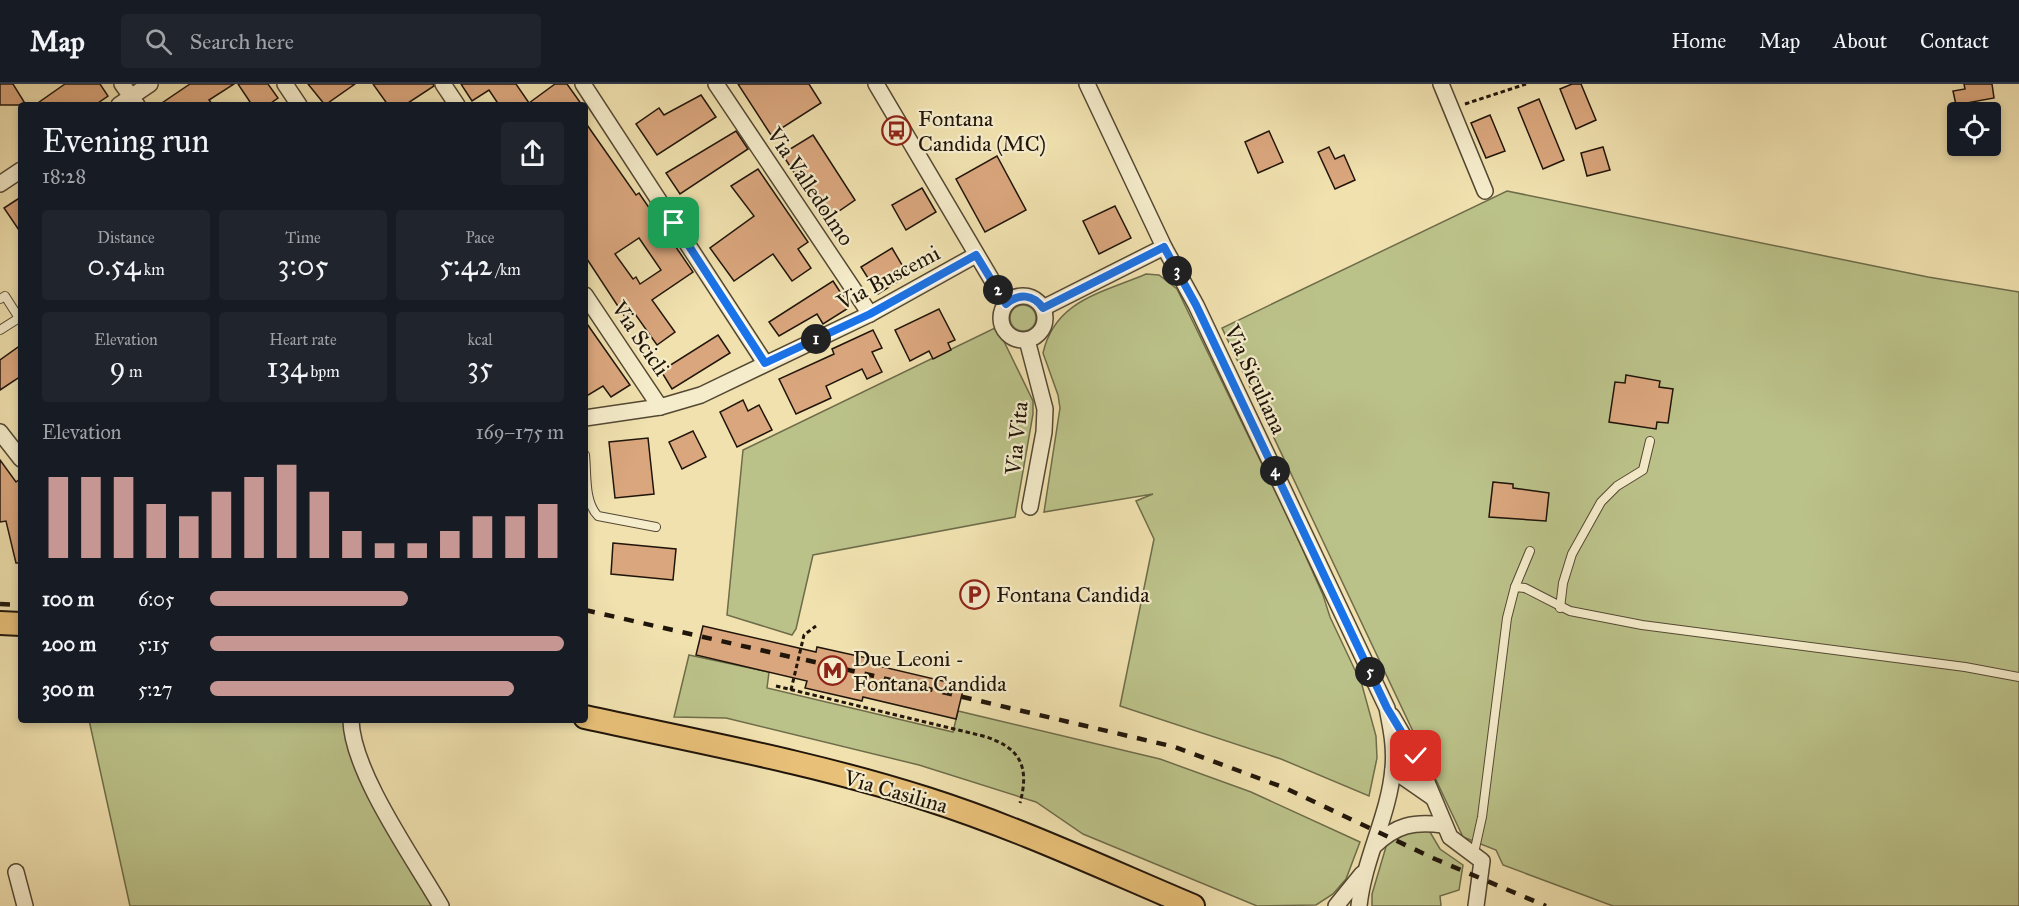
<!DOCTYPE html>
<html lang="en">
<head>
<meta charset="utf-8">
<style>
  :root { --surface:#171b24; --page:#20242c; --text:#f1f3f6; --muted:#9ea1a6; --line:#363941; --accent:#c59692 }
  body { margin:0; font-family:"IM FELL Great Primer",serif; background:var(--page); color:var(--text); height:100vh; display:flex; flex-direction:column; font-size:22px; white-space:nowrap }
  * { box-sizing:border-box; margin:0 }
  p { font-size:20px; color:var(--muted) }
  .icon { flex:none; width:33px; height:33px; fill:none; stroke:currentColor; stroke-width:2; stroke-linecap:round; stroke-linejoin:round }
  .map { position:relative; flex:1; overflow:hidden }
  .details { position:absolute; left:18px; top:18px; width:570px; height:621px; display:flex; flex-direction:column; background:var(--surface); border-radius:6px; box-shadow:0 3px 9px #0003 }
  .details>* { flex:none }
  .fabs { position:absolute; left:1947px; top:18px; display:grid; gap:12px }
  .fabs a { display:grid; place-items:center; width:54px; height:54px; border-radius:6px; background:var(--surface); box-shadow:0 3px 9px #0003; font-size:30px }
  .pin { position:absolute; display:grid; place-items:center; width:51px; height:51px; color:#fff; margin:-26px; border-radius:12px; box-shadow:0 3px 9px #0006 }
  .km { position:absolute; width:30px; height:30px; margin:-15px; border-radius:50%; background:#222; color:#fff; font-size:16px; line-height:30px; text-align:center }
  .round { display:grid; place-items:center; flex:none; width:63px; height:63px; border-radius:6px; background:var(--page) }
  .summary { display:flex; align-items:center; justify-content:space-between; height:102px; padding:0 24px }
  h1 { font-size:33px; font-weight:600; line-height:45px }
  .metrics { display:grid; grid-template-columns:repeat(3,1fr); gap:9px; height:102px; padding:6px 24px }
  .metrics div { display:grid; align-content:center; border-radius:6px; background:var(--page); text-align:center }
  .metrics b { font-size:30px; font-weight:600 }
  .metrics small { font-size:16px; font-weight:400 }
  .metrics p { font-size:16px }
  .chart { height:168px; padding:12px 24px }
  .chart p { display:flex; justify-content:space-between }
  .chart svg { width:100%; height:108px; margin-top:6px; stroke:var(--accent); stroke-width:6 }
  ul { padding:0 24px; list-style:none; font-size:20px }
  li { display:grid; grid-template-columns:96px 72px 1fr; align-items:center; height:45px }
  li i { height:15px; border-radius:8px; background:var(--accent) }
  header { display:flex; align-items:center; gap:36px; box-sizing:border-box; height:84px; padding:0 30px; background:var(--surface); border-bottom:2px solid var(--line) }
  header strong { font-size:28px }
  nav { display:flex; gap:33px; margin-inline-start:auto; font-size:21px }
  .search { width:420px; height:54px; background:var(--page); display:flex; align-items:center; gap:15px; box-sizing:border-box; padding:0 21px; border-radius:6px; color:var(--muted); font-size:22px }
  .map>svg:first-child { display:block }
</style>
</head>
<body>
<header>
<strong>Map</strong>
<div class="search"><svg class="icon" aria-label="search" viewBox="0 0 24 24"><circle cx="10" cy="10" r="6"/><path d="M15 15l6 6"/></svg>Search here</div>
<nav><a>Home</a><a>Map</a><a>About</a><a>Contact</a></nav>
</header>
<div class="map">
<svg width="2019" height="822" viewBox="0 0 2019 822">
  <rect width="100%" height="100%" fill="#f0e1af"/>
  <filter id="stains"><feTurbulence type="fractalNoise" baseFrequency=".00333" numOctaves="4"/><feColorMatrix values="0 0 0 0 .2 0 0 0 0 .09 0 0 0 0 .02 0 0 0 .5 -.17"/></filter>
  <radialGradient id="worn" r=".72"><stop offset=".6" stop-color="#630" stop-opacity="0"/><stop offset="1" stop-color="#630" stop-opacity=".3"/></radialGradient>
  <g fill="#bbc289" stroke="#6e6c4a" stroke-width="1.5">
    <polygon points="1507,107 1928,193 2019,208 2019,822 1613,822 1503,781 1496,766 1463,753 1222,244"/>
    <path d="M 1146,190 L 1159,191 L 1177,205 L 1294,446 L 1323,511 L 1330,533 L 1362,601 L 1376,652 L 1377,674 L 1369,712 L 1281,675 L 1120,622 L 1154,455 L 1136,417 L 1153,410 L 1044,428 L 1060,324 L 1058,311 L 1043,269 C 1055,216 1102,209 1146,190 Z"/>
    <circle cx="1023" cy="234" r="13"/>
    <polygon points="997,243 1033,317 1033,330 1015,433 813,471 796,545 792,551 727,531 743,366"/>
    <polygon points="689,571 769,588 767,604 953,648 958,627 1160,675 1251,708 1360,758 1346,795 1333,810 1316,821 1257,822 1083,750 1036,718 919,681 726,634 674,633"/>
    <polygon points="89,636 347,636 433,822 130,822"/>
    <polygon points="1422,742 1430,748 1440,765 1463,781 1459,806 1440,812 1441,822 1372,822 1372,810 1388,756"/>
  </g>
  <g fill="#daa67d" stroke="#20150a" stroke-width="1.5" fill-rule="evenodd">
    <polygon points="0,0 13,0 26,21 0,21"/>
    <polygon points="65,0 100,0 108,12 95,21 35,21"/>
    <polygon points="190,0 234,0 209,16 213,21 159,21"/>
    <polygon points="238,0 268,0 278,14 268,21 252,21"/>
    <polygon points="308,0 355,0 325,21"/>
    <polygon points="373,0 433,0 434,2 405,21 388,21"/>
    <polygon points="461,0 516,0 529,19 555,0 567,0 582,21 499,21 489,6 472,17"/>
    <polygon points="738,0 809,0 821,19 771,51"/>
    <polygon points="1572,0 1581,0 1596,36 1576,45 1560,5"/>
    <polygon points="1964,0 1992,0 1994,14 1956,21 1953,7 1965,5"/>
    <polygon points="701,11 716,33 657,71 636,40 659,24 664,31"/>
    <polygon points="1539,15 1564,76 1543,85 1518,24"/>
    <polygon points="1490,31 1505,67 1486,74 1471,39"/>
    <path d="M 585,38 L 636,111 L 639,109 L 693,188 L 652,216 L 675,248 L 657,261 L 633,227 L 625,233 L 585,172 ZM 639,154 L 661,186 L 640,200 L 636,193 L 633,195 L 615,170 Z"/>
    <polygon points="736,47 748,65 680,110 666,89"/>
    <polygon points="1269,47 1283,78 1258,89 1245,58"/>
    <polygon points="813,51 855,116 829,134 801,95 799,96 782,70"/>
    <polygon points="1329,63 1335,75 1344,71 1355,96 1335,105 1318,68"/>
    <polygon points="1603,63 1610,86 1587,92 1581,69"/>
    <polygon points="997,72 1026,126 985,148 956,95"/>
    <polygon points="758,85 808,158 798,165 811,184 792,197 773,170 734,197 710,164 754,132 731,102"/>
    <polygon points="922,104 936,128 906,146 892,121"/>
    <polygon points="21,113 21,149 4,124"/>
    <polygon points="1115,122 1131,154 1099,170 1083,137"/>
    <polygon points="892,164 908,191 878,210 861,183"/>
    <polygon points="833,197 850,223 823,240 817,230 779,252 769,238"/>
    <polygon points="939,225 955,256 948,259 951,266 933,275 929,267 910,277 895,246"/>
    <polygon points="585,237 630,301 611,313 603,302 585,313"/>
    <polygon points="873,246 882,264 872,268 882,288 867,295 862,285 826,302 831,314 796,330 779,295 834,270 832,265"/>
    <polygon points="718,251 730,269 672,305 661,287"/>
    <polygon points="21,261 21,292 0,306 0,276"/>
    <polygon points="1626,291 1660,297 1659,303 1673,305 1668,339 1657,338 1656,345 1609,338 1615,298 1625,299"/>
    <polygon points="743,316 748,327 759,321 772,346 737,363 720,328"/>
    <polygon points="693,347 706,373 682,385 669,358"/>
    <polygon points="648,354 654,410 615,414 609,358"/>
    <polygon points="0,376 16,398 21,394 21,479 16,479 6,437 0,438"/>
    <polygon points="1493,398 1513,400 1513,404 1549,409 1546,437 1489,433"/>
    <polygon points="613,459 676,465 673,496 611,490"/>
    <polygon points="703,542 816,568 817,563 867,574 866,579 964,602 956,635 863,613 862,617 805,604 807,597 696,571"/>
  </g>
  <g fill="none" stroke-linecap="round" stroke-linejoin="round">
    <defs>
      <g id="service">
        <polyline points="0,215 5,212 19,234 0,246"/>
        <path d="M 585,371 C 587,390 584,418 598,432 L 656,443"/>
        <polyline points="1515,503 1530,467"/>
        <polyline points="1560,524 1563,499 1572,470 1601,418 1617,402 1643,386 1650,357"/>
        <polyline points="1474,769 1482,733 1507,534 1515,503 1525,504 1570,527 1642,541 1965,583 2019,593"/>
      </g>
      <g id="minor">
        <polyline points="122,0 137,21"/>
        <polyline points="285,0 299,21"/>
        <polyline points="443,0 457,21"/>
        <polyline points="583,0 765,279"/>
        <polyline points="716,0 870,230"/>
        <polyline points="876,0 1006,220"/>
        <path d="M 1087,0 L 1164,163 L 1196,221 L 1387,624 C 1391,644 1395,663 1393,684 C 1389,732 1364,774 1359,822"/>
        <polyline points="1441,0 1485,107"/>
        <polyline points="119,21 150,0"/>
        <polyline points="0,100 21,86"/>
        <polyline points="585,211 660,323"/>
        <circle cx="1023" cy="234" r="22"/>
        <polyline points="1043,224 1164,163"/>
        <polyline points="1027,256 1045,325 1044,348 1030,423"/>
        <polyline points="585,334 660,323 701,311 870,230 976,171"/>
        <polyline points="0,348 21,375"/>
        <polyline points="1392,632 1418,677 1450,753 1482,777 1476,822"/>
        <path d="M 351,636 C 352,688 414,775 441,822"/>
        <polyline points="1393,686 1432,713"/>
        <path d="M 1374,762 C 1396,741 1414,737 1443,741"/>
        <polyline points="16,788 25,822"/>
        <polyline points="1336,822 1362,790"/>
      </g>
      <g id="primary">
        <polyline points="0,539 21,540"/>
        <path d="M 585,633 C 699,658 815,679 927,715 C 1018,744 1105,785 1193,822"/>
      </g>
    </defs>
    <use href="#service" stroke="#544833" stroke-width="10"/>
    <use href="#minor" stroke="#544833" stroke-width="18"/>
    <use href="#primary" stroke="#20150a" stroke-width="26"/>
    <g stroke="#20150a" stroke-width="3" stroke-dasharray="4.5 3" stroke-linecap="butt">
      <polyline points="1465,20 1526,0"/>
      <path d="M 776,602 L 983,652 C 1020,663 1030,682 1020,719"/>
      <polyline points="791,606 804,551 816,542"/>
    </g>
    <use href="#service" stroke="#f5eccb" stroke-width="8"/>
    <use href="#minor" stroke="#f5eccb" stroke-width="15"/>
    <use href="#primary" stroke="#e8c078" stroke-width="22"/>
    <g stroke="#20150a" stroke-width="4.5" stroke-dasharray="10 10" stroke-linecap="butt">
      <polyline points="0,520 21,521"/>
      <polyline points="585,526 791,573"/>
      <polyline points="806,576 1175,663 1285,704 1435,775 1546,822"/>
    </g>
  </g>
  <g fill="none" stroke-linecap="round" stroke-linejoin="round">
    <defs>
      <path id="route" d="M 674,139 L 765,279 L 870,230 L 976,171 L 1006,220 C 1019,209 1033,210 1043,224 L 1164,163 L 1196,221 L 1387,624 L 1416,672"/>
    </defs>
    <use href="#route" stroke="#fff" stroke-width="12"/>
    <use href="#route" stroke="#1a73e8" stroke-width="8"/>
  </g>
  <defs>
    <symbol id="bus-ring" viewBox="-11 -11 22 22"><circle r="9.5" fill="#f5eccb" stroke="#8f2418" stroke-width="1.5"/><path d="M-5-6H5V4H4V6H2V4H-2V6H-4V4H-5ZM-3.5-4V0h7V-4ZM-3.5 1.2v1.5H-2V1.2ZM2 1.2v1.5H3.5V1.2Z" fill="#8f2418"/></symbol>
    <symbol id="parking-ring" viewBox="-11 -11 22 22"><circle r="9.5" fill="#f5eccb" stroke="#8f2418" stroke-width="1.5"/><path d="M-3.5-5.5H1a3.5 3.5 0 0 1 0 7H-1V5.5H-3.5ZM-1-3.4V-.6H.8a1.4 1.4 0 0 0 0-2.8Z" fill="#8f2418"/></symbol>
    <symbol id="metro-ring" viewBox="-11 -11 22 22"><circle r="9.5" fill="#f5eccb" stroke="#8f2418" stroke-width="1.5"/><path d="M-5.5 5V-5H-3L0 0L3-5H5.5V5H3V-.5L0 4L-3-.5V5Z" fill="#8f2418"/></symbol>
  </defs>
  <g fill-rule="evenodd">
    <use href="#bus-ring" x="880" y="30" width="33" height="33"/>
    <use href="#parking-ring" x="958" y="494" width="33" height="33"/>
    <use href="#metro-ring" x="816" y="570" width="33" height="33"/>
  </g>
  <g text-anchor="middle" stroke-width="4.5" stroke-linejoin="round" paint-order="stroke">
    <g font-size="22" fill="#20150a" stroke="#f5eccb" text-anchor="start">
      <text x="918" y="42">Fontana<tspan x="918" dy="25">Candida (MC)</tspan></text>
      <text x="996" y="518">Fontana Candida</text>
      <text x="853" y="582">Due Leoni -<tspan x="853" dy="25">Fontana Candida</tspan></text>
    </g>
    <g font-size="22" fill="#20150a" stroke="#f5eccb">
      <text transform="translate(811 102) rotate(56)" y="8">Via Valledolmo</text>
      <text transform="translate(888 193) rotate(-28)" y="8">Via Buscemi</text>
      <text transform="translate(641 254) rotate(56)" y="8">Via Scicli</text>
      <text transform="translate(1256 295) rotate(65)" y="8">Via Siculiana</text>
      <text transform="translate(1016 354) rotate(-84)" y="8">Via Vita</text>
      <text transform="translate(896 707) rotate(16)" y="8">Via Casilina</text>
    </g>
  </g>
  <rect width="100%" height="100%" filter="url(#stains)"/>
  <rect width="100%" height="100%" fill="url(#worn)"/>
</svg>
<div class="fabs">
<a><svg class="icon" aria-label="locate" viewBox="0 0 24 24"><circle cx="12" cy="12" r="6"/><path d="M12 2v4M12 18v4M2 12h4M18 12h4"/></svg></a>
</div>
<div class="pin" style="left:674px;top:139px;background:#1e9e55"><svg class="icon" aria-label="arrive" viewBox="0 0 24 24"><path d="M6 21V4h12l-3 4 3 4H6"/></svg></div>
<div class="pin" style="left:1416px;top:672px;background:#d93025"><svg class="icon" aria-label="check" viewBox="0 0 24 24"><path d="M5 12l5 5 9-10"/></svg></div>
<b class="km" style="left:816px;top:255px">1</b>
<b class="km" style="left:998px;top:206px">2</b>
<b class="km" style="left:1177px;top:187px">3</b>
<b class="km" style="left:1275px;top:387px">4</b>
<b class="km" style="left:1370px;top:588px">5</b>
<section class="details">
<div class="summary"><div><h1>Evening run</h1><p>18:28</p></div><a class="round"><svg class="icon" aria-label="share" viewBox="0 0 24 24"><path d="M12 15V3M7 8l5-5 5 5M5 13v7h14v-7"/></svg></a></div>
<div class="metrics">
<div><p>Distance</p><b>0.54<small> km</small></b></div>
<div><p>Time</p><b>3:05</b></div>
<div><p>Pace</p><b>5:42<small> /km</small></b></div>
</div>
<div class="metrics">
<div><p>Elevation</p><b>9<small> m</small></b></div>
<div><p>Heart rate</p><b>134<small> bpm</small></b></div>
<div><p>kcal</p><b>35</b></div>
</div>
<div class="chart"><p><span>Elevation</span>169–175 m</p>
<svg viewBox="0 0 160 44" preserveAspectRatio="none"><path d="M5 44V11M15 44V11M25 44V11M35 44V22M45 44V27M55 44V17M65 44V11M75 44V6M85 44V17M95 44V33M105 44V38M115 44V38M125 44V33M135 44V27M145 44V27M155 44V22"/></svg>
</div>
<ul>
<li><b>100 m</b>6:05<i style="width:56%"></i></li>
<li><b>200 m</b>5:15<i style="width:100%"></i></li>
<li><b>300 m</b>5:27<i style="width:86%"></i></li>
</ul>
</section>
</div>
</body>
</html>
